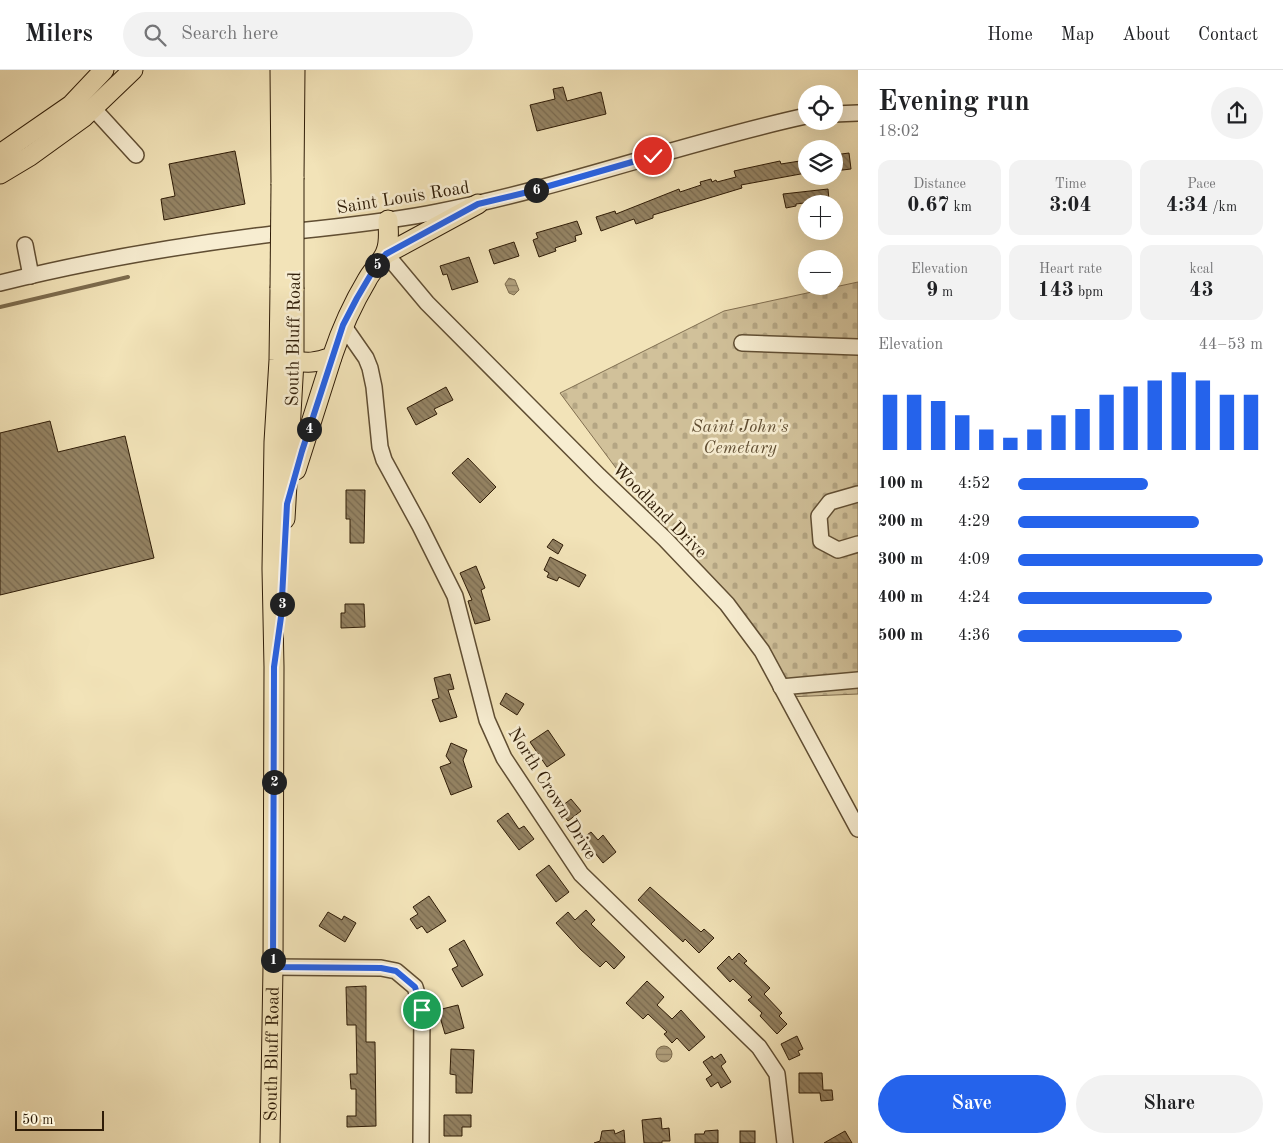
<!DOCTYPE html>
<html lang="en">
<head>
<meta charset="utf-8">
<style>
  :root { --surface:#fff; --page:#f2f2f2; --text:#202124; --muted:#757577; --line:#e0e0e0; --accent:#2563eb }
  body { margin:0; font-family:"Old Standard TT",serif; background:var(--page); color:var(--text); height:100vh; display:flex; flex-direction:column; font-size:19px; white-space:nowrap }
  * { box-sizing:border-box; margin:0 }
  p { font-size:16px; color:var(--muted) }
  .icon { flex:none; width:28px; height:28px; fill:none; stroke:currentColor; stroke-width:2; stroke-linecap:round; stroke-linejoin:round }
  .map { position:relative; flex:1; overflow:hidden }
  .side { display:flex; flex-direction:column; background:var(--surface); width:425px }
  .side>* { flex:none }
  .buttons { position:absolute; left:798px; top:15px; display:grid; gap:10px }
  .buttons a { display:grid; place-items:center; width:45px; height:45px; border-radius:50%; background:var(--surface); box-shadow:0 5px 20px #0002; font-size:25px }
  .scale { position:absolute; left:15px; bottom:12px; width:89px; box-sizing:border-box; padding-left:5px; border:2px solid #2f1c07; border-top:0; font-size:14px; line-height:18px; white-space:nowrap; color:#2f1c07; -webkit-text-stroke:4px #f7edd1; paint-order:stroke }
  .pin { position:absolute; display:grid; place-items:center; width:42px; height:42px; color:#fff; margin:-21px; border:2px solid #fff; border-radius:50%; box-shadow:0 1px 5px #0007 }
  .km { position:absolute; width:25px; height:25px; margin:-12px; border-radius:50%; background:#222; color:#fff; font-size:14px; line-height:25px; text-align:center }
  .round { display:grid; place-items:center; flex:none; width:52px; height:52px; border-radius:26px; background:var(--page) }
  .summary { display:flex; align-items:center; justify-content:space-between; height:85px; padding:0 20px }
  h1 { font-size:28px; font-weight:600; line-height:38px }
  .metrics { display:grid; grid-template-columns:repeat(3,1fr); gap:8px; height:85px; padding:5px 20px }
  .metrics div { display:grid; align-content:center; border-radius:12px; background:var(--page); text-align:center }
  .metrics b { font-size:21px; font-weight:600 }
  .metrics small { font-size:14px; font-weight:400 }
  .metrics p { font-size:14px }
  .chart { height:140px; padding:10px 20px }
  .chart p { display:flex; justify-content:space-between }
  .chart svg { width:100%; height:90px; margin-top:5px; stroke:var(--accent); stroke-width:6 }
  .button { display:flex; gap:10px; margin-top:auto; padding:10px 20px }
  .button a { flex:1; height:58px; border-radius:30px; background:var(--accent); color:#fff; font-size:20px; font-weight:600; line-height:58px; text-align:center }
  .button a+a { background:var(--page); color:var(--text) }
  ul { padding:0 20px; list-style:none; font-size:16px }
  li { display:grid; grid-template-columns:80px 60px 1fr; align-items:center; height:38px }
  li i { height:12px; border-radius:6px; background:var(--accent) }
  header { display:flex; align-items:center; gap:30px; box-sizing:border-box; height:70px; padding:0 25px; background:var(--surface); border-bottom:1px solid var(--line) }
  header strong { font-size:24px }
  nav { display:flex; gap:28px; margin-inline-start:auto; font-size:18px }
  .search { width:350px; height:45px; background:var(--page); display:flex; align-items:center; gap:12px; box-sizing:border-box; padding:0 18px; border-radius:28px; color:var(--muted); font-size:19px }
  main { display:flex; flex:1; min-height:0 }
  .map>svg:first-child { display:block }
</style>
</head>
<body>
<header>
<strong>Milers</strong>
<div class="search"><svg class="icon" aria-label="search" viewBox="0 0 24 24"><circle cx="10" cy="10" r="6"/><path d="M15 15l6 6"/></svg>Search here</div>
<nav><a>Home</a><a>Map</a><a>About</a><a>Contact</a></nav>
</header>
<main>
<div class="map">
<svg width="858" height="1073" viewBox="0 0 858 1073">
  <defs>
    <pattern id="cemetery-stones" width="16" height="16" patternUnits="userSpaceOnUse" patternTransform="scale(1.25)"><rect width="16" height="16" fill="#d1c19a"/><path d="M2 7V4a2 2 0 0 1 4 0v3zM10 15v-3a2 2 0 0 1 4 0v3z" fill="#b4a583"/></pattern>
    <pattern id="water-rules" width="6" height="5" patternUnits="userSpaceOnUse" patternTransform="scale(1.25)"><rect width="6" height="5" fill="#b09f7c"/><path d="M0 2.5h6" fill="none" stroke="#908164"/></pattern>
    <pattern id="building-back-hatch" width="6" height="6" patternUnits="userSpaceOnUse" patternTransform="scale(1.25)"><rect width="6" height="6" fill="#948363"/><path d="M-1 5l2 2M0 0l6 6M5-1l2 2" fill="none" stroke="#796a50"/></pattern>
  </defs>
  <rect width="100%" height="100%" fill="#f2e3b8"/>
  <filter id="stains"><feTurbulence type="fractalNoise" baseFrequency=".004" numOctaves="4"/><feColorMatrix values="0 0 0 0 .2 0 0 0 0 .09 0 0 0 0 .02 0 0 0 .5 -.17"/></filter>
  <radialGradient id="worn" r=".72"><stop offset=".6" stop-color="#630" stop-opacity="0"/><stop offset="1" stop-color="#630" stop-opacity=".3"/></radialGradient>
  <polygon fill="url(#cemetery-stones)" stroke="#806e50" points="858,212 858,624 787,627 560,323 724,241"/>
  <g fill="url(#water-rules)" stroke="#7c6b4d">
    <polygon points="509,208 515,210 519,220 514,225 509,223 505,214"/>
    <circle cx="664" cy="984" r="8"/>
  </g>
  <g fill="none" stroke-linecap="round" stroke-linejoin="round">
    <polyline stroke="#7c6b4d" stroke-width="4" points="0,237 128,207"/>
  </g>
  <g fill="url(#building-back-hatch)" stroke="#2f1c07">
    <polygon points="563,17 567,31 601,22 606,44 537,61 530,35 555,29 553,19"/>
    <polygon points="235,81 245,134 164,150 161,129 175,126 169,94"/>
    <polygon points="849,83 851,99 834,101 834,85"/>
    <polygon points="806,90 806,103 741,115 742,118 653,145 653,148 636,154 634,149 601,161 596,147 615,141 616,144 679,119 680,122 701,115 700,112 711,109 712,112 716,110 717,112 736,107 734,101 743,99 780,91 781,94"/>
    <polygon points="828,119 829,130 796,134 796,136 786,138 783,124"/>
    <polygon points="577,151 582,164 575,166 576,171 555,178 556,181 539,187 533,170 538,168 536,163"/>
    <polygon points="514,172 519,186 494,194 489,180"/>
    <polygon points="469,187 478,212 452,220 447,204 443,205 440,196"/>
    <polygon points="446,317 453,330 434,339 437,344 416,355 407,338"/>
    <polygon points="50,351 58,382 125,366 154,488 0,525 0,363"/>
    <polygon points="468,388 496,417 480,433 452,403"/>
    <polygon points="346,420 365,420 364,473 350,473 350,449 346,449"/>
    <polygon points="553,469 563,475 558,484 547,477"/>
    <polygon points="550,487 586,505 579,517 559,507 557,511 547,507 549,503 544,500"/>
    <polygon points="476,496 485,518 481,520 490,550 475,554 468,531 472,530 460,503"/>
    <polygon points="345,534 364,534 365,557 341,558 341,543 345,543"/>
    <polygon points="450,604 454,619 448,620 457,647 440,652 432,630 439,628 434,608"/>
    <polygon points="506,623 524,634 517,645 500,634"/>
    <polygon points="548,660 565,685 547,697 530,672"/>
    <polygon points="451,673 467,680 463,690 472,717 451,725 440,697 451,693 446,686"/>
    <polygon points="571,729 581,741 568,751 558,739"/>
    <polygon points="508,743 519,759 524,756 534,769 519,780 497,751"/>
    <polygon points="591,762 598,770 603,765 616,782 603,793 583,768"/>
    <polygon points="549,795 569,822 556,832 536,805"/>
    <polygon points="650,817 701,862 704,859 714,868 699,883 685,869 683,872 638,830"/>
    <polygon points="429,826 446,851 427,863 422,856 417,859 410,849 418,844 413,837"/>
    <polygon points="586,840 595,850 591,854 625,887 614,899 606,891 600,897 580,879 556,853 568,842 575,850"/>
    <polygon points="328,842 342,850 344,846 356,853 345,872 319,856"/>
    <polygon points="464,870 483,905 462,917 452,899 458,896 449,879"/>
    <polygon points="739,883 747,891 744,893 770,918 764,924 782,943 779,946 787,954 777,964 760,946 762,943 748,930 752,927 733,909 730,912 717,898 729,886 732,890"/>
    <polygon points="647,911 664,927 657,935 672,949 681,940 705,967 689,981 677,968 672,973 664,964 667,962 648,944 643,949 626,933"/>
    <polygon points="366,916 366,972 375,972 376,1056 347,1057 347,1046 356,1046 356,1019 351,1019 350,1004 357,1004 356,955 347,955 346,917"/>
    <polygon points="458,935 464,958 445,964 438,940"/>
    <polygon points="797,966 803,979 798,981 800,985 789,990 781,974"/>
    <polygon points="451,979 474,980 472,1023 456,1023 456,1005 450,1004"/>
    <polygon points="721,984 726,992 721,996 731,1012 721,1018 718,1012 711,1017 706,1009 712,1005 703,992 712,986 714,989"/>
    <polygon points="799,1003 822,1003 823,1020 832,1020 833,1030 821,1031 820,1023 799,1023"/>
    <polygon points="444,1045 471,1045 471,1057 462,1057 462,1066 444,1066"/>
    <polygon points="661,1048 662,1059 669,1058 670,1071 662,1071 662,1073 644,1073 642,1050"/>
    <polygon points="614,1060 615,1064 624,1060 625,1073 594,1073 600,1071 602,1061"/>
    <polygon points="718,1060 718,1073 695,1073 695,1064 704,1064 705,1061"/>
    <rect x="740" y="1061" width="15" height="12"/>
    <polygon points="845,1061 852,1073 824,1073"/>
  </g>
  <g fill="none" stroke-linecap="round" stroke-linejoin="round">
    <defs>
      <g id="minor">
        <polyline points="93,38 136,85"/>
        <polyline points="834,44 858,43"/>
        <polyline points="25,175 31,206"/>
        <polyline points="386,184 427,233 599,406 665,469 727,534 762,581 858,759"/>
        <path d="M 0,213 C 84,192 171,177 257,166 C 317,158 378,154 437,142 C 562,118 682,73 806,46"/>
        <polyline points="343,255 366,288 370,298 374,317 380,377 384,390 420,456 455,526 487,650 504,688 581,804 759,977 777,1004 785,1073"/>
        <polyline points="742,273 858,277"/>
        <polyline points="858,424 830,432 819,446 821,471 838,480 858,474"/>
        <polyline points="781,617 858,610"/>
        <polyline points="273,897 381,898 396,901 415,917 422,940 421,1073"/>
      </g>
      <g id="major">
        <polyline points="280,0 281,114"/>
        <polyline points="0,84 71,35 104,0"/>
        <polyline points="0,104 30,86 84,47 133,0"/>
        <polyline points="294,108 295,0"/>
        <polyline points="386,184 478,134"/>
        <path d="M 283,290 C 306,292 309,295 332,287 C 341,260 352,235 367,210 C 372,200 383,191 386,181 C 390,171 388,161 388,150"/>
        <polyline points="296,400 332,287"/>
        <polyline points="285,449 294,291 294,219"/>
        <path id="s1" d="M 270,1073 L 273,897 L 274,597 L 272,499 L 274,372 L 279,290 L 280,218"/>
      </g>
    </defs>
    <use href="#minor" stroke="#604e33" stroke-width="18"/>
    <use href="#major" stroke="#2f1c07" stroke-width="21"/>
    <use href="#minor" stroke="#f7edd1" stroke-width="15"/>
    <use href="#major" stroke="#f2e3b8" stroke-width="19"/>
    <defs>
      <g id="major-bridge">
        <polyline points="294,108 294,219"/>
        <polyline points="280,218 281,114"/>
      </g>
    </defs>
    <use href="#major-bridge" stroke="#2f1c07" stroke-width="21" stroke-linecap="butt"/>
    <use href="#major-bridge" stroke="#f2e3b8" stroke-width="19"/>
  </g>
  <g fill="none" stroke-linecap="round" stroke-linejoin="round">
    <defs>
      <polyline id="route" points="422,940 415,917 396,901 381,898 273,897 274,597 281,547 287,434 302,381 343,255 357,228 377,194 386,184 478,134 528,122 653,86"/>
    </defs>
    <use href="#route" stroke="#fff" stroke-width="10"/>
    <use href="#route" stroke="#2563eb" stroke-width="6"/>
  </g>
  <g text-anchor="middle" stroke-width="5" stroke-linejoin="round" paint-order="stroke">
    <g font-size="18" fill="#2f1c07" stroke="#f7edd1">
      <text transform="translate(403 127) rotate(-9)" y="6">Saint Louis Road</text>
      <text transform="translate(293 269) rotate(-89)" y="6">South Bluff Road</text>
      <text transform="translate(660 440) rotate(45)" y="6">Woodland Drive</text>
      <text transform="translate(553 723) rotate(58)" y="6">North Crown Drive</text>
      <text dy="6" stroke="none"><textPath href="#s1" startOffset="89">South Bluff Road</textPath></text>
    </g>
    <g font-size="18" font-style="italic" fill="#604e33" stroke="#f7edd1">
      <text x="740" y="362">Saint John's<tspan x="740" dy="21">Cemetary</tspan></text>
    </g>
  </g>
  <rect width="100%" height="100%" filter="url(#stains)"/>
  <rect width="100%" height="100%" fill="url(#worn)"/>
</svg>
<div class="buttons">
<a><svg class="icon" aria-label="locate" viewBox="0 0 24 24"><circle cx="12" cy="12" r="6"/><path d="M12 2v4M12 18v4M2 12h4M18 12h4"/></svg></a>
<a><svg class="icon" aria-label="layers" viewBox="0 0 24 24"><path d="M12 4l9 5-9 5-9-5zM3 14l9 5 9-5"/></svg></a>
<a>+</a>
<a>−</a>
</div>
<div class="scale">50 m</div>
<div class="pin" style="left:422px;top:940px;background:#1e9e55"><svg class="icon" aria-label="arrive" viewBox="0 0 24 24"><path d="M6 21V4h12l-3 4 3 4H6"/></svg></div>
<div class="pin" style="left:653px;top:86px;background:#d93025"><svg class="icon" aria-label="check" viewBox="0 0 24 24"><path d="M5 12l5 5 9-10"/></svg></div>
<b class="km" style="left:273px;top:890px">1</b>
<b class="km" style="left:274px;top:712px">2</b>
<b class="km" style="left:282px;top:534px">3</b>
<b class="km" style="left:309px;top:359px">4</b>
<b class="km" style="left:377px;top:195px">5</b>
<b class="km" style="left:536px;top:120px">6</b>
</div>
<section class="side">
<div class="summary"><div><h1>Evening run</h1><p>18:02</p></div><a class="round"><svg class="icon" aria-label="share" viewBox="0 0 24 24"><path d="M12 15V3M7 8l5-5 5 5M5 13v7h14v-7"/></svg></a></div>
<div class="metrics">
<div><p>Distance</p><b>0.67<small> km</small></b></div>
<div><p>Time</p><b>3:04</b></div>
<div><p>Pace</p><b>4:34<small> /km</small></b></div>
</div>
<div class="metrics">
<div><p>Elevation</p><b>9<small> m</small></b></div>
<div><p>Heart rate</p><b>143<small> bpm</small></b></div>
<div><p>kcal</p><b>43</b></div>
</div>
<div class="chart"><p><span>Elevation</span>44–53 m</p>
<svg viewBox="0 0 160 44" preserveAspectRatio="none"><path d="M5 44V17M15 44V17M25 44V20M35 44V27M45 44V34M55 44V38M65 44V34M75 44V27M85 44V24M95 44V17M105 44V13M115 44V10M125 44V6M135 44V10M145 44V17M155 44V17"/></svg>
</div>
<ul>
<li><b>100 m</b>4:52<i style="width:53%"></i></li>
<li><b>200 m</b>4:29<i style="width:74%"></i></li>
<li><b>300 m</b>4:09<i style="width:100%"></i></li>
<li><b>400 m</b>4:24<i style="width:79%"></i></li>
<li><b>500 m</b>4:36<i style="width:67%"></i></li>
</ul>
<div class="button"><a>Save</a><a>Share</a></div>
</section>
</main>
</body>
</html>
